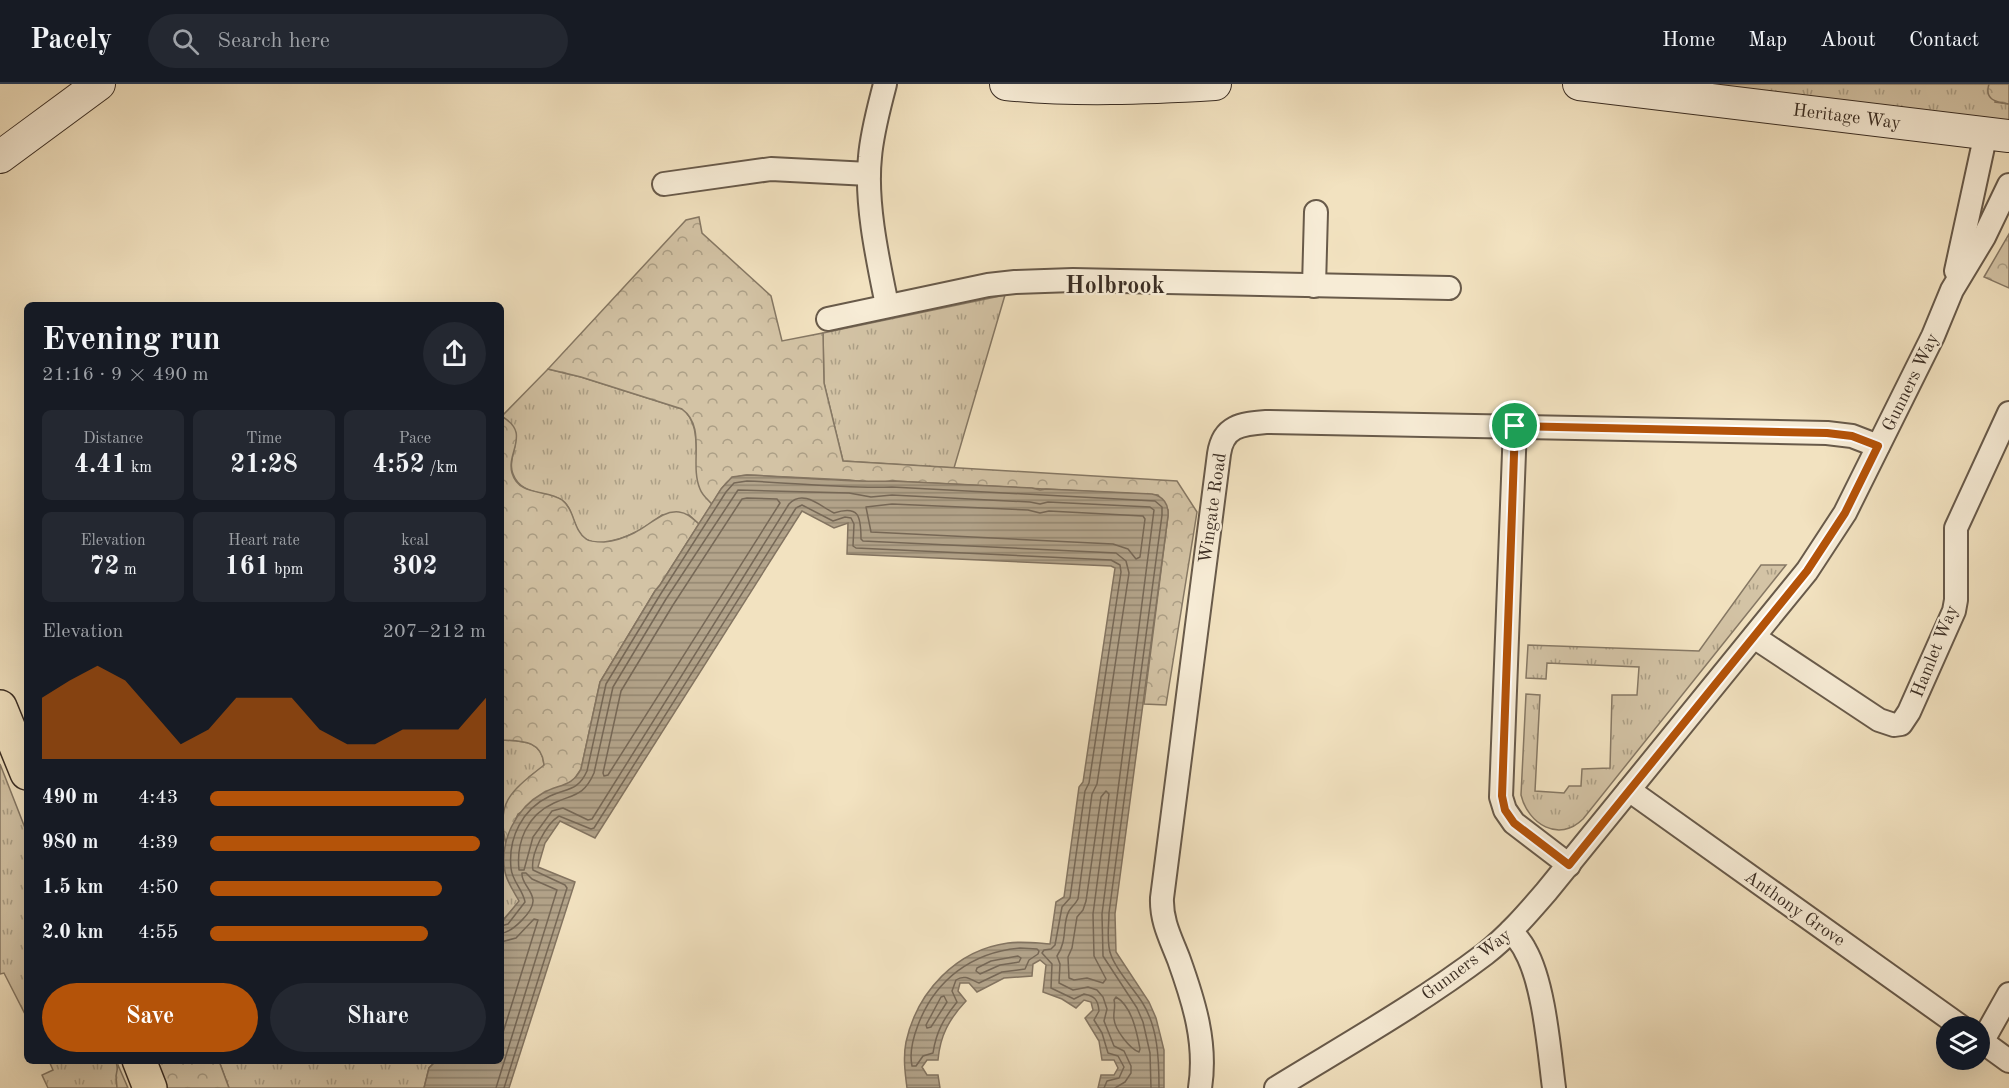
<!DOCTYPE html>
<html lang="en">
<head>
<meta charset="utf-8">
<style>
  :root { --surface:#171b24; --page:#242831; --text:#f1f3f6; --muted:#9ea1a6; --line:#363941; --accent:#b45309 }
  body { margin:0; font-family:"Old Standard TT",serif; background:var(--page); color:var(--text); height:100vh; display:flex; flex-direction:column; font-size:22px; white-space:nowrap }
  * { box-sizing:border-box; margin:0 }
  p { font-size:20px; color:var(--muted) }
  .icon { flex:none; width:33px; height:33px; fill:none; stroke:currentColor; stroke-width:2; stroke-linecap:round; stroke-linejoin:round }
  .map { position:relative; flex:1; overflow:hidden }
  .side { position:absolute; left:24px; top:218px; width:480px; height:762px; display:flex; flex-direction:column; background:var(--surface); border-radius:9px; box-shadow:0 6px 24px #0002 }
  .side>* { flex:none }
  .fabs { position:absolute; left:1936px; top:932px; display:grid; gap:12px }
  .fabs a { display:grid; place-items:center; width:54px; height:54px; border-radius:50%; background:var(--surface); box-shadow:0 6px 24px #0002; font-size:30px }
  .pin { position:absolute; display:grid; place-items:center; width:51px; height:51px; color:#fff; margin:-26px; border:3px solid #fff; border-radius:50%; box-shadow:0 2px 6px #0007 }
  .round { display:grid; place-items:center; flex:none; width:63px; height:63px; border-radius:32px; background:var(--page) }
  .headline { display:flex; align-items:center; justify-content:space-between; height:102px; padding:0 18px }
  h1 { font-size:33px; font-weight:600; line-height:45px }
  .metrics { display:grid; grid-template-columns:repeat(3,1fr); gap:9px; height:102px; padding:6px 18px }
  .metrics div { display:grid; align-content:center; border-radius:9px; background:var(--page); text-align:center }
  .metrics b { font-size:26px; font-weight:600 }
  .metrics small { font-size:16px; font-weight:400 }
  .metrics p { font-size:16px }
  .chart { height:168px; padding:12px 18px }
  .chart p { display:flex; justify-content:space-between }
  .chart svg { width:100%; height:108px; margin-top:6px; fill:var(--accent); opacity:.7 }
  .action { display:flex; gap:12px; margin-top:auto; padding:12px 18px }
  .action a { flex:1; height:69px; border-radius:36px; background:var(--accent); color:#fff; font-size:24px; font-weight:600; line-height:69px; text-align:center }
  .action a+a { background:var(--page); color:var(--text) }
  ul { padding:0 18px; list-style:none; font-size:20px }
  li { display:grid; grid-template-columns:96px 72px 1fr; align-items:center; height:45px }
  li i { height:15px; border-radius:8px; background:var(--accent) }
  header { display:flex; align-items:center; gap:36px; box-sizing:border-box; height:84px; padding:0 30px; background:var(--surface); border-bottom:2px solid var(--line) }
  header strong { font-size:28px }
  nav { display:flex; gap:33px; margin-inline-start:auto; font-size:21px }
  .search { width:420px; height:54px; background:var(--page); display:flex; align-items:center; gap:15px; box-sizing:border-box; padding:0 21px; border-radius:33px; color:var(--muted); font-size:22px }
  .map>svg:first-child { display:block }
</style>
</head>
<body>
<header>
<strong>Pacely</strong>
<div class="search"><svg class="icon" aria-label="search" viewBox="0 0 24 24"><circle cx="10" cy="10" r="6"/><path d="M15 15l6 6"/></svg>Search here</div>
<nav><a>Home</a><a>Map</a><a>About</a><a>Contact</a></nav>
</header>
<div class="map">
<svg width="2009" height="1004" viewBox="0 0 2009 1004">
  <defs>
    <pattern id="grass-tufts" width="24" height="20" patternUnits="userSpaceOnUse" patternTransform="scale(1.5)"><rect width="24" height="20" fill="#d3c3a5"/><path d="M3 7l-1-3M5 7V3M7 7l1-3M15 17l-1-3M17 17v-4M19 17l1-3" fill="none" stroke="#ac9f86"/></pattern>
    <pattern id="forest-crowns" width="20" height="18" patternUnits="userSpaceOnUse" patternTransform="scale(1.5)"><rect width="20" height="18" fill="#d3c3a5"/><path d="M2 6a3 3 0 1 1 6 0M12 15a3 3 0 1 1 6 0" fill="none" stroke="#ac9f86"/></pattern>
    <pattern id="water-rules" width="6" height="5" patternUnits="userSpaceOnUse" patternTransform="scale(1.5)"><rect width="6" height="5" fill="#b3a48b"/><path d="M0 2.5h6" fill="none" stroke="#938671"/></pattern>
  </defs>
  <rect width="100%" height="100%" fill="#f2e2c0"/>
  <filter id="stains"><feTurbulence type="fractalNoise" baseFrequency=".00333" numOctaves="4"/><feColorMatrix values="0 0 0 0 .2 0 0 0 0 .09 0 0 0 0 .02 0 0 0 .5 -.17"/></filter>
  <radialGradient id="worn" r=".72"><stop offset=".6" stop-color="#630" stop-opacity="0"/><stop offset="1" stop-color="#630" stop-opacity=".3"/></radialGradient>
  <g fill="url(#grass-tufts)" stroke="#867864" stroke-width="1.5">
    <polygon points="1689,0 1999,0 1995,18 2009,20 2009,38"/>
    <polygon points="1005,211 954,384 843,377 824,299 823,249"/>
    <path d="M 548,285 L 581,293 L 682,325 C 709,345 684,392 712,420 L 699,440 L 689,431 L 662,431 C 644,445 594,476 578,446 C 572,436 571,420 560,415 C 543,407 521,411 513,390 C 505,369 530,356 502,332 Z"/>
    <path d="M 1761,481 L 1786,481 L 1583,735 C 1559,759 1528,740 1521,711 L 1526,610 L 1540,611 L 1535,707 L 1564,709 L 1569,702 L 1581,702 L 1582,685 L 1610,684 L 1612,611 L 1637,611 L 1639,583 L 1547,579 L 1546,595 L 1526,594 L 1528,561 L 1699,567 Z"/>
    <path d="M 501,656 C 522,657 543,656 544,682 L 529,693 L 503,746 C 510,772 504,791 520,817 L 501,838 Z"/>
    <polygon points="0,680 27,749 27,934 4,889 0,890"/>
    <polygon points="49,977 116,977 121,1004 48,1004 42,991 53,986"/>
    <polygon points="219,977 436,977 429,984 424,1004 229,1004"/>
  </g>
  <g fill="url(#forest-crowns)" stroke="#867864" stroke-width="1.5">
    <path d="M 1989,0 L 2009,0 L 2009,20 C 1996,18 1984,16 1989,0 Z"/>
    <path d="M 699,133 L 702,149 L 771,212 L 782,257 L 823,249 L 824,299 L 843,377 L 1177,397 L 1197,428 L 1166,621 L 1144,620 L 1168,432 L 1168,426 L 1158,411 L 893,397 L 872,399 L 850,396 L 747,391 C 725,393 723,403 712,420 C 707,415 702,411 700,405 C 689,380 707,343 682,325 L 581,293 L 548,285 L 686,136 Z"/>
    <polygon points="2009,150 2009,204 1984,193"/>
    <path d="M 501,332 C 532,349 506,368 512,389 C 519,413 547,405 562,416 C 575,426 573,446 586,455 C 590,458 598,458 604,458 C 615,457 624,454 634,449 C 649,442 662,426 679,428 C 688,429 693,435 699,440 L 660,501 L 655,507 L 600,598 L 581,685 L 573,697 L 518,730 L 506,759 C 495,717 513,706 544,681 C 542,656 522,657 501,656 Z"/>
    <polygon points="156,977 219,977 229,1004 167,1004"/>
    <polygon points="118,981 128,1004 117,1004 116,992"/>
  </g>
  <path fill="url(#water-rules)" stroke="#837461" stroke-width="1.5" d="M 747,391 C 795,393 846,399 893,397 L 1032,404 L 1040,406 L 1046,405 L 1152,410 C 1163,412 1169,420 1168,432 L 1115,830 L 1116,868 L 1149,918 L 1156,934 L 1164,966 L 1164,1004 L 1098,1004 L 1101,991 L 1114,991 L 1118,984 L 1114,976 L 1102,976 L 1099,957 L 1085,934 L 1093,926 L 1091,918 L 1084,916 L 1076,924 L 1062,915 L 1043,908 L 1046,881 L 1040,876 L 1033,880 L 1032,892 L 1004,894 L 977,908 L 969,899 L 960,899 L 958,907 L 966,917 C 949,935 940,952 938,976 L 927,976 L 922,983 L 927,991 L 938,991 L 940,1004 L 907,1004 C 905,989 903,973 906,958 C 917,908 956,866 1008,859 C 1022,857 1036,859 1050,860 L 1056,818 L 1064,813 L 1079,703 L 1083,698 L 1115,484 L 1111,482 L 847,470 L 848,439 L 834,444 L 802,427 L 595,754 L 560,737 L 545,759 L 538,783 L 575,798 L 509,1004 L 424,1004 L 429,984 L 436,977 L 501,976 L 501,839 L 519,817 C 514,808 507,798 505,788 C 499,757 516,724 543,709 C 559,700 572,703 581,685 L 600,598 L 655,507 L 660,501 L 721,405 L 732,393 Z"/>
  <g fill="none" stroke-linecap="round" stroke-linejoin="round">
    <g stroke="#766857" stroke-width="1.5">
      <polygon points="747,414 777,415 780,419 608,691 604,692 603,689 621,607 673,521 742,415"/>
      <polygon points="892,420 1028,426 1040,429 1049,427 1143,432 1145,435 1140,473 1136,475 1128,465 1113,460 871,448 866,423"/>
      <polygon points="1106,707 1109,710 1093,830 1094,872 1106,895 1103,899 1087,894 1074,896 1069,894 1068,873 1072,864 1077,833 1083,826 1086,817 1101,713"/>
      <path d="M 501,842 L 508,840 L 525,818 C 523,806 512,797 511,784 C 508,754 522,725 550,712 C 568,704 578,707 587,687 L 606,600 L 660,511 L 726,408 L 734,399 L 747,397 C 795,399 845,405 892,403 L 1155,417 L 1162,423 L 1162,431 L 1109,829 C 1109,841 1106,859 1111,871 C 1116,886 1133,904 1142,918 C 1158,943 1159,975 1159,1004"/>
      <polyline points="501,858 516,854 534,835 538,836 501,955"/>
      <path d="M 1020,864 L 1037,865 L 1039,867 L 1038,870 L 1029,876 L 1025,885 L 1002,888 L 979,899 C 971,896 965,890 956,896 L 952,907 L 957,918 C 944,934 936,948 933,969 L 923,972 L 916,982 L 912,982 C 909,968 913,954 918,941 C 935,896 972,868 1020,864 Z"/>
      <polygon points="1018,872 1021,874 1019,878 1000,881 980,890 976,887 977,884 991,877"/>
      <polygon points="944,912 947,918 931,943 927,944 926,941 941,913"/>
      <path d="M 1116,913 C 1132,922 1137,949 1140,965 L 1139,968 C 1130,965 1115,946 1114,935 C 1113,928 1116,923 1114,916 Z"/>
      <path d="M 496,1004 L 557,806 L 532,795 L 526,789 L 522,789 C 521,799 532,805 533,816 C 534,827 512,849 501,849"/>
      <path d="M 504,1004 L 567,804 L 565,801 L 533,786 C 530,770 546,740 559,732 L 591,745 L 594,744 L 796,424 L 802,421 L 833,437 L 845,433 L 851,434 L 854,440 L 853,462 L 856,464 L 1111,476 L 1120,481 L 1121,488 L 1089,699 L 1085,707 L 1070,814 L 1062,823 L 1055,861 L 1051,865 L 1044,866 L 1042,869 L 1052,880 L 1051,904 L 1074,915 L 1084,910 C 1095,912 1098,916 1099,927 L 1094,936 L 1102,949 L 1108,969 L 1118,972 L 1124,983 L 1119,994 L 1107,997 L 1104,1004"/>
      <path d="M 1115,1004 L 1125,998 L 1131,989 L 1131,982 L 1124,967 L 1114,962 L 1104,937 L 1107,925 L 1103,913 L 1097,906 L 1088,903 L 1073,906 L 1059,899 L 1060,880 L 1057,872 C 1068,856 1062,839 1069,827 C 1071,823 1075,821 1078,815 L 1092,710 L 1097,700 L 1129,489 L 1126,477 L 1116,469 L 863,457 L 861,455 C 861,432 859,421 834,429 C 820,422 803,405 789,420 L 592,735 L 588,736 L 563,724 L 552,727 L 533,753 L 524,786 L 519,786 C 516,758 527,731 554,719 C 574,710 584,712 594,689 L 613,603 L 666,515 L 738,406 L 849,409 L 871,413 L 892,411 L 1030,418 L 1040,420 L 1048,418 L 1150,423 L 1154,426 L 1102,830 L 1103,872 L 1137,924 L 1143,938 L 1150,969 L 1151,1004"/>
    </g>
    <defs>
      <g id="street">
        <path d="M 885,0 C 879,24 872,48 870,73 C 865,118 878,177 887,221"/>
        <polyline points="664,100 771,85 869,90"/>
        <polyline points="1956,187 1986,49"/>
        <polyline points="1314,202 1316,128"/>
        <polyline points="828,235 988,201 1015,198 1073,196 1449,204"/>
        <polyline points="1515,342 1501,713 1505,726 1514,739 1569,781"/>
        <polyline points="1754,553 1879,636 1894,641 1901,640 1909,628 1954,527 1956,516 1956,444 2009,329"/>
        <polyline points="1629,706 1960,942"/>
        <path d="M 1511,847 C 1516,853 1522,859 1525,866 C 1544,899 1549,965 1554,1004"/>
        <polyline points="1980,956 2009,977"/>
        <polyline points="1982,958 2009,910"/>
        <path d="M 1200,1004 C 1207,959 1194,918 1179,876 C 1171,855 1161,837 1162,814 L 1219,370 C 1223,342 1241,340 1266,338 L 1827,349 L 1852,352 L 1878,362"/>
        <path d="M 1276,1004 C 1346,961 1419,920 1485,870 C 1508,852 1527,830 1546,808 L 1807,487 L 1845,429 L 1933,252 L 1952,206 L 1984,153 L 2009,101"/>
      </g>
      <g id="secondary">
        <path d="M 1006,0 C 1075,7 1146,4 1215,0"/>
        <polyline points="1579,0 2009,52"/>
        <polyline points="0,73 99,0"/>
      </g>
      <g id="primary">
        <polyline points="0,623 27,689"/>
        <polyline points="139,976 150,1004"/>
      </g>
    </defs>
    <use href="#street" stroke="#685a4a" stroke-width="26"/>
    <use href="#secondary" stroke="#3a2d23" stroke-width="34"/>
    <use href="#primary" stroke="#3a2d23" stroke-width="36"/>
    <use href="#street" stroke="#f7ecd6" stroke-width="22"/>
    <use href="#secondary" stroke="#f7ecd6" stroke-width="32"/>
    <use href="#primary" stroke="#f2e2c0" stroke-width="33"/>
  </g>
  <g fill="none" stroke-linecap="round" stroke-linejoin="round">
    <defs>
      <polygon id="route" points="1515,342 1827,349 1852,352 1878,362 1845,429 1807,487 1569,781 1514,739 1505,726 1502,712"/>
    </defs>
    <use href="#route" stroke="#fff" stroke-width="12"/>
    <use href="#route" stroke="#b45309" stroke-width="8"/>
  </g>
  <g text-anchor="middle" stroke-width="4.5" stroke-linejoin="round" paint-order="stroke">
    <g font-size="18" fill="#3a2d23" stroke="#f7ecd6">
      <text transform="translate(1847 32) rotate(7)" y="6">Heritage Way</text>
      <text transform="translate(1910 298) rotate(-64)" y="6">Gunners Way</text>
      <text transform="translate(1212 424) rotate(-82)" y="6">Wingate Road</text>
      <text transform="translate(1934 567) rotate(-68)" y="6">Hamlet Way</text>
      <text transform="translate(1795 824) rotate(35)" y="6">Anthony Grove</text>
      <text transform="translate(1466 880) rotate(-37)" y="6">Gunners Way</text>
    </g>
    <g font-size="24" font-weight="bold" fill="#3a2d23" stroke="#f7ecd6">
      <text x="1115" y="209">Holbrook</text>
    </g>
  </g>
  <rect width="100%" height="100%" filter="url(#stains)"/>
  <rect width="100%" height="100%" fill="url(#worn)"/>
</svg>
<div class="fabs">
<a><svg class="icon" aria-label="layers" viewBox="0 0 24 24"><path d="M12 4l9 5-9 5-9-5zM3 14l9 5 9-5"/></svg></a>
</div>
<div class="pin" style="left:1515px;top:342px;background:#1e9e55"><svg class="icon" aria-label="arrive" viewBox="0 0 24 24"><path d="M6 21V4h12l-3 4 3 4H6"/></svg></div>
<section class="side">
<div class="headline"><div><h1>Evening run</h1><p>21:16 · 9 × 490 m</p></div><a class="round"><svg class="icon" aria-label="share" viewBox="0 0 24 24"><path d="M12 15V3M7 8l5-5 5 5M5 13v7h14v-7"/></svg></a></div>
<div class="metrics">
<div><p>Distance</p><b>4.41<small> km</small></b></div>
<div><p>Time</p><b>21:28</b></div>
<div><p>Pace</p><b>4:52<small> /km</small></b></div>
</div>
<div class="metrics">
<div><p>Elevation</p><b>72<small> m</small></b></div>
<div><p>Heart rate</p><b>161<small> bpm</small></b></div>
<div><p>kcal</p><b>302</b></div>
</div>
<div class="chart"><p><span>Elevation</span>207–212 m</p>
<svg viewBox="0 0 160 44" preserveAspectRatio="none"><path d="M0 44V19L10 12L20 6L30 12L40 25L50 38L60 32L70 19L80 19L90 19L100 32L110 38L120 38L130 32L140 32L150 32L160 19V44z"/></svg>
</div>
<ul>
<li><b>490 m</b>4:43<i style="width:92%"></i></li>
<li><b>980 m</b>4:39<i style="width:98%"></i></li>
<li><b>1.5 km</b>4:50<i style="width:84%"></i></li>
<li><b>2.0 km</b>4:55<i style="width:79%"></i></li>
</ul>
<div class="action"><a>Save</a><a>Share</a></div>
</section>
</div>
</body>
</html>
